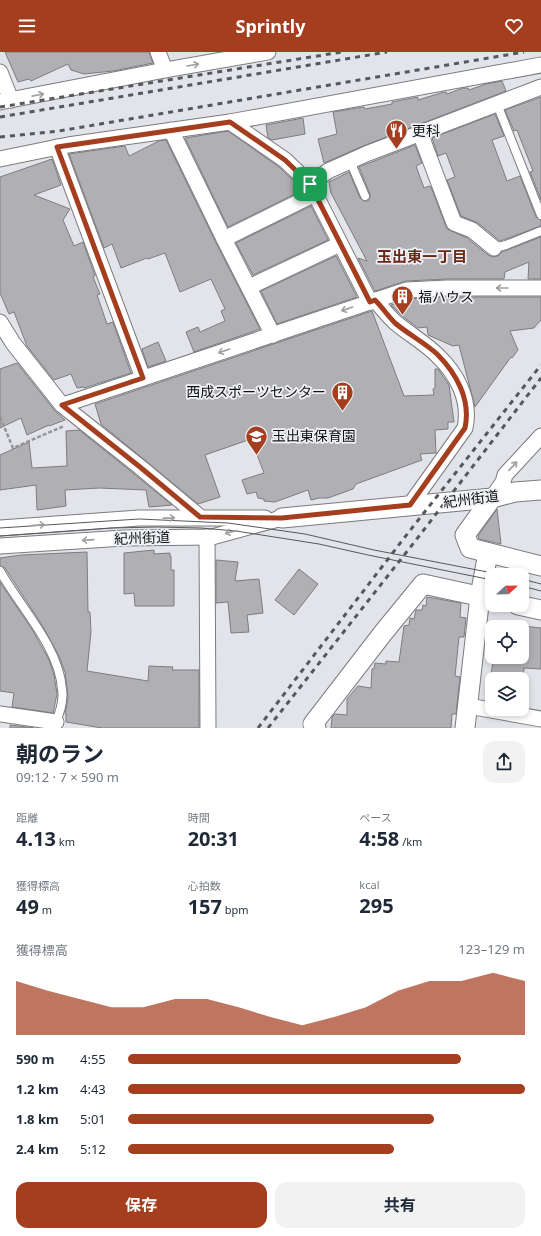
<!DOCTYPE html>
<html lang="ja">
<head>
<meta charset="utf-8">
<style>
  :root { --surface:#fff; --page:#f2f2f3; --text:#1f2937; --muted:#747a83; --accent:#a53d1f }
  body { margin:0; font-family:"Noto Sans","Noto Sans JP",sans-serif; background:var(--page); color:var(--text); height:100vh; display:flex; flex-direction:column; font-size:15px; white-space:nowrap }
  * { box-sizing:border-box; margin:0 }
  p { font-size:13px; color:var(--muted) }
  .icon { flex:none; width:22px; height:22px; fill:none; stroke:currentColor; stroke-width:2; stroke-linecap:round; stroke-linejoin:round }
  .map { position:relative; height:676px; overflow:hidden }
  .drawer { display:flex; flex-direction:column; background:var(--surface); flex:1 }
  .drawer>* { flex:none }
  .needle { width:26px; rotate:68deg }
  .fabs { position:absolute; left:485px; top:516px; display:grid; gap:8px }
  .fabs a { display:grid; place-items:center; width:44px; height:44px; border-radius:8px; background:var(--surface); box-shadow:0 2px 6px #0003; font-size:20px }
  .pin { position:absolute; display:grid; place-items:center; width:34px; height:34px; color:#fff; margin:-17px; border-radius:8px; box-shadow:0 2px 6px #0006 }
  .round { display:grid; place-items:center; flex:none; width:42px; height:42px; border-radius:12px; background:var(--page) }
  .head { display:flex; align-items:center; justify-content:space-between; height:68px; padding:0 16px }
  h1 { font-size:22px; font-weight:700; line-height:30px }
  .figures { display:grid; grid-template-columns:repeat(3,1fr); gap:6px; height:68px; padding:4px 16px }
  .figures div { display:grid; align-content:center }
  .figures b { font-size:20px; font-weight:700 }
  .figures small { font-size:11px; font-weight:400 }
  .figures p { font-size:11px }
  .chart { height:112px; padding:8px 16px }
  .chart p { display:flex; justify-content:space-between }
  .chart svg { width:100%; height:72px; margin-top:4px; fill:var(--accent); opacity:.7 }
  .action { display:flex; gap:8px; margin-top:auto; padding:8px 16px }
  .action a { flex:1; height:46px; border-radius:12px; background:var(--accent); color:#fff; font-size:16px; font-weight:700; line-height:46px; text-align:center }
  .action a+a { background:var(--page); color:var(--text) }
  ul { padding:0 16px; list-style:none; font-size:13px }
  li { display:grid; grid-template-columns:64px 48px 1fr; align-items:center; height:30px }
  li i { height:10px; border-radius:5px; background:var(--accent) }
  header { display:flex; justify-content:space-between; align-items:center; height:52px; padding:0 16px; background:var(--accent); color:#fff; font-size:18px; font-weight:700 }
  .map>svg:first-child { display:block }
</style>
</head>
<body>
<header><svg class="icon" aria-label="menu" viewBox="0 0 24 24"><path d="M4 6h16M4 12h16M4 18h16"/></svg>Sprintly<svg class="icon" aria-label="heart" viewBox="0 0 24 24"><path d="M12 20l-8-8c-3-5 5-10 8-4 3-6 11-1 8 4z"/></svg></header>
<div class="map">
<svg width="541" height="676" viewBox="0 0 541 676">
  <rect width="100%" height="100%" fill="#e2e4e9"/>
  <g fill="#b0afb4" stroke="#7c7c81">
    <polygon points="5,0 149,0 153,11 113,19 84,22 71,18 68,12 31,29 29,27 18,30"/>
    <polygon points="502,29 506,39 363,94 324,111 318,87 337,82 333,60 364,55 365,57 392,52 392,50 418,45 418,48 444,40 446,40 447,42 463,36 468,36 469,38 486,32"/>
    <polygon points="541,45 541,148 530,120 533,119 517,78 514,79 505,58"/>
    <polygon points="495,62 504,84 492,88 507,129 520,124 536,165 541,168 541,174 500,189 478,171 461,164 447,128 455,125 446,101 438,104 432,86"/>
    <polygon points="303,66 305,82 272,88 268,86 266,73"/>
    <polygon points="228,79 279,115 303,138 228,175 185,86"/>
    <polygon points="166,88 216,191 260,277 194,300 186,280 198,275 200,280 225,269 221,259 225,257 211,227 180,240 165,201 148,207 147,206 121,216 112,192 104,196 69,102 125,94 129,104 159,89"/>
    <polygon points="415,93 422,111 416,114 424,136 429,134 431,135 447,177 467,186 488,203 493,205 498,204 502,200 541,185 541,227 528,227 529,210 505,220 504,227 447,227 406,229 375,239 358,206 367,209 331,141 329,130 349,120 360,146 364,149 368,149 370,145 370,142 359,115"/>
    <polygon points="52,107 61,133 34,143 70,157 63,168 74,194 83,190 95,224 93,225 100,242 97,243 107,272 113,270 131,321 84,336 84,335 77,336 71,322 54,328 27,294 14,260 9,262 0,241 0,125"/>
    <polygon points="311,154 328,188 253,223 236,191"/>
    <polygon points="336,204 357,245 277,272 261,239"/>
    <polygon points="447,245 541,245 541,268 534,276 510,279 518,298 512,306 511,305 475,355 459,293 453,294 428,283 427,275 418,276 402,264 391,253 408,247"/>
    <polygon points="372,259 404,344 434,343 433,337 435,336 435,317 438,317 449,333 454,370 448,370 448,377 435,378 436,401 420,402 422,408 356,432 353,437 328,446 319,446 311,448 308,438 275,450 264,449 264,447 258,446 256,440 247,442 242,428 264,421 251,387 205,403 220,445 198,452 101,372 95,352"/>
    <polygon points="158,290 166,309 148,315 142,297"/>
    <polygon points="17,311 55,359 65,368 49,374 49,373 27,383 21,366 0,376 0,317"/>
    <polygon points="79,378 134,422 172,453 149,455 146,438 99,436 65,438 66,454 37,458 36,433 0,438 0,403 29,390 32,416 67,414 66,379"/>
    <polygon points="497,457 501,492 479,487 478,484"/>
    <polygon points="154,498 154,502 170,501 170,504 171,504 171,518 174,518 174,554 135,554 134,541 124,542 124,501"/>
    <polygon points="87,500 88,560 90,560 91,580 87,619 148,629 149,614 173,615 172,618 199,618 199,676 102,676 66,670 66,662 65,662 68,646 67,636 65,620 59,604 42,573 5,516 0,514 0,506 21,503"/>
    <polygon points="216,508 238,510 235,529 259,527 263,561 247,563 249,580 231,581 228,550 216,551"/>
    <polygon points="299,517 318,532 294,563 275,548"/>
    <polygon points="0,530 33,579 49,608 54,623 57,642 53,661 12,655 14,641 0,639"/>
    <polygon points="427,545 461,551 460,565 466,566 464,585 459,585 455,624 460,625 456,662 452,662 451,676 331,676 332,665 335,662 347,663 347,647 358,634 371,636 372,617 374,617 375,611 386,612 386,609 399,610 404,574 409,573 410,566 414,567 416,558 422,558 423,553 426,554"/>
    <polygon points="488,571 504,574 504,575 492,575 492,582 487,581"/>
    <polygon points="522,574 541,576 541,617 524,616 523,627 490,627 494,605 522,605"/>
    <polygon points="10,673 34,676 10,676"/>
  </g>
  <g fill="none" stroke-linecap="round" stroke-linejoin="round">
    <defs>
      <g id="service">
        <polyline points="497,52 541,163"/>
        <polyline points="350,109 365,144"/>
        <polyline points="494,196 506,193 541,179"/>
        <path d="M 0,519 C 20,555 59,595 62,637 C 64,648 59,663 55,672"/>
      </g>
      <g id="minor">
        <polyline points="158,0 165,18"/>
        <polyline points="0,20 11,48"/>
        <polyline points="0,50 165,18 268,0"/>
        <polyline points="230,70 285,108 310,132 370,250"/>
        <polyline points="171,78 224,187 273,283"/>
        <polyline points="420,81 454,171 472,178 494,196"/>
        <polyline points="57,95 143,326"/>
        <polyline points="0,107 68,93 230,70 541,13"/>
        <polyline points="310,132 328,119 366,102 541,35"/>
        <polyline points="224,187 315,142"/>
        <polyline points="249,235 340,192"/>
        <path d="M 375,248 C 382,256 388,264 396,271 C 409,282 425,291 437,303 C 457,322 471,348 465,376 L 410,453"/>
        <polyline points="0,270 13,291 62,353 140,415 200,465"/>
        <polyline points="63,353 406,238 447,236 541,236"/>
        <polyline points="492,446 503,430 505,423 541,384"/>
        <polyline points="0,476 139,466 265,466"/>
        <polyline points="207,485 208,676"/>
        <polyline points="0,494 124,486 212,485 282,466"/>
        <polyline points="468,654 541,667"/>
        <polyline points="0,662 56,670"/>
      </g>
      <g id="tertiary">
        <polyline points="492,446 465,483 470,496 541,514"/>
        <polyline points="282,466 492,446 515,440 541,438"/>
        <polyline points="518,553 541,558"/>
        <polyline points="316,676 313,672 383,581 423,532 492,547"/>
        <polyline points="465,676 480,544 488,501"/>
      </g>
    </defs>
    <use href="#service" stroke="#7a7c80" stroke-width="10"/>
    <use href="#minor" stroke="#7a7c80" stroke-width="17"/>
    <use href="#tertiary" stroke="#7a7c80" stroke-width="21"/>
    <polyline stroke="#949599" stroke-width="2.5" stroke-dasharray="4 2" stroke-linecap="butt" points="0,365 13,396 64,374"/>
    <use href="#service" stroke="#fff" stroke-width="8"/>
    <use href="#minor" stroke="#fff" stroke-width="15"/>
    <use href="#tertiary" stroke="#fff" stroke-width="19"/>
    <g stroke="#57585b" stroke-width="1">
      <polyline points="0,476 139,467 228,471 305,482 374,498 503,523"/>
      <polyline points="0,484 111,476 157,475 201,476 236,479 319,492 368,503 492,528"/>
      <polyline points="522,527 541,532"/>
      <polyline points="522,534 541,539"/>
    </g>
    <g stroke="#57585b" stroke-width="3" stroke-dasharray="5 5" stroke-linecap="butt">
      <polyline points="0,55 342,0"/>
      <polyline points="0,65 387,0"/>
      <polyline points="0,85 59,79 524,0"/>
      <polyline points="258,676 408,481 541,313"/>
      <polyline points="268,676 416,488 541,326"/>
    </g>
  </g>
  <defs><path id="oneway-shaft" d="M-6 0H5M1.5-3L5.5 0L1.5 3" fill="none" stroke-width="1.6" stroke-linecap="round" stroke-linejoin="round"/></defs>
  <g stroke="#9fa0a1">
    <use href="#oneway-shaft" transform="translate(193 13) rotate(-10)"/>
    <use href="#oneway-shaft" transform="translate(38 43) rotate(-11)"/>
    <use href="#oneway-shaft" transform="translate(502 236) rotate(180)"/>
    <use href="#oneway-shaft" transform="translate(347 257) rotate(161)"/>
    <use href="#oneway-shaft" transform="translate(224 299) rotate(161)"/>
    <use href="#oneway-shaft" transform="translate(513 414) rotate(-47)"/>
    <use href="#oneway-shaft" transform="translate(169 466) rotate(-1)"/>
    <use href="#oneway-shaft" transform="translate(39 473) rotate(-4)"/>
    <use href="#oneway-shaft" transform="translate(231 480) rotate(167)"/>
    <use href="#oneway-shaft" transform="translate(88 488) rotate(176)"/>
  </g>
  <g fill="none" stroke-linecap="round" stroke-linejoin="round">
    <defs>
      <path id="route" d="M 230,70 L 285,108 L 310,132 L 370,250 L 375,248 C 382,255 388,264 395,271 C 408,282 425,291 437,302 C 457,322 471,348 465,376 L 410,453 L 282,466 L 200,465 L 140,415 L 62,353 L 143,326 L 57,95 Z"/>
    </defs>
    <use href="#route" stroke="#fff" stroke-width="8"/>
    <use href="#route" stroke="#a53d1f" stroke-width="5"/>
  </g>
  <defs>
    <symbol id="restaurant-pin" viewBox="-11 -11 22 30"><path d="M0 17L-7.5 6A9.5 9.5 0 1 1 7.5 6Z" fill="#a53d1f" stroke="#eff1f6"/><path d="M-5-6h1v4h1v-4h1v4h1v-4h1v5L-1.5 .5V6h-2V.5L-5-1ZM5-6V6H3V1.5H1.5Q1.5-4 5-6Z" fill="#fff"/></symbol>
    <symbol id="building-pin" viewBox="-11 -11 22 30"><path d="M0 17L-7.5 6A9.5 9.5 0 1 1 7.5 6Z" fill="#a53d1f" stroke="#eff1f6"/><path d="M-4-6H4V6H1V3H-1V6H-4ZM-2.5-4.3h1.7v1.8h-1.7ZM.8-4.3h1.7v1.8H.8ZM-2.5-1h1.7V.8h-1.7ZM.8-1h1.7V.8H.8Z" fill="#fff"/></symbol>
    <symbol id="school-pin" viewBox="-11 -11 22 30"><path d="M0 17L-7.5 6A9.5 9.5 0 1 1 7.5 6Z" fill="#a53d1f" stroke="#eff1f6"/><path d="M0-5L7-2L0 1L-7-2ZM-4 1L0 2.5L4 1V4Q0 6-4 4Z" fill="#fff"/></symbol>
  </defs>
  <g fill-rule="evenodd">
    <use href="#restaurant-pin" x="384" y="66" width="25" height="34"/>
    <use href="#building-pin" x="390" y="232" width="25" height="34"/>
    <use href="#building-pin" x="330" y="328" width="25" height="34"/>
    <use href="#school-pin" x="244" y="372" width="25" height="34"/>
  </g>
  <g text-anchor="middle" stroke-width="3.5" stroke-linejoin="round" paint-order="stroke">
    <g font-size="14" fill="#101113" stroke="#eff1f6" text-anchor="start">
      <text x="412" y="84">更科</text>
      <text x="418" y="250">福ハウス</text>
      <text x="326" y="345" text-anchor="end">西成スポーツセンター</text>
      <text x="272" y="389">玉出東保育園</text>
    </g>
    <g font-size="14" fill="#101113" stroke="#eff1f6">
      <text transform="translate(471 447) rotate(-7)" y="5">紀州街道</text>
      <text transform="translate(142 486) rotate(-2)" y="5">紀州街道</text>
    </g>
    <g font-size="15" font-weight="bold" fill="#6b2816" stroke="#eff1f6">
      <text x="422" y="210">玉出東一丁目</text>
    </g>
  </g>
</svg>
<div class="fabs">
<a><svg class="needle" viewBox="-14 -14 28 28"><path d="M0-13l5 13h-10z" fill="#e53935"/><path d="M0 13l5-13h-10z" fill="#747a83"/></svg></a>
<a><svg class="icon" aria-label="locate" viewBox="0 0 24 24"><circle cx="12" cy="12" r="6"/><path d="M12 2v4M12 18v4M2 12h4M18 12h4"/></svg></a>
<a><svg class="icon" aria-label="layers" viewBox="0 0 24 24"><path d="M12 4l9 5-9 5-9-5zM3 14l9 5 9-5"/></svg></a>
</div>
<div class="pin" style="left:310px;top:132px;background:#1e9e55"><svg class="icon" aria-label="arrive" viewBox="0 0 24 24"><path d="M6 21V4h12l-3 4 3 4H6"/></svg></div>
</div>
<section class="drawer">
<div class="head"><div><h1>朝のラン</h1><p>09:12 · 7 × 590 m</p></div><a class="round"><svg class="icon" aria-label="share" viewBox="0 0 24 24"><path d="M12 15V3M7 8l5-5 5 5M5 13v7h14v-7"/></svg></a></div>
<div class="figures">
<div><p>距離</p><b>4.13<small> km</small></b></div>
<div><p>時間</p><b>20:31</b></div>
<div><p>ペース</p><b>4:58<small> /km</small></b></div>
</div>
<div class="figures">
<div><p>獲得標高</p><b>49<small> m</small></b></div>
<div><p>心拍数</p><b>157<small> bpm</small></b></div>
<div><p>kcal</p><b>295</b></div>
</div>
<div class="chart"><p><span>獲得標高</span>123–129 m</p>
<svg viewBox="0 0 160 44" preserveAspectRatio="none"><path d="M0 44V11L10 17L20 22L30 27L40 27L50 22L60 22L70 27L80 33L90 38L100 33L110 27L120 17L130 11L140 11L150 6L160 11V44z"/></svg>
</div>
<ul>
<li><b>590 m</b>4:55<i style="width:84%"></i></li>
<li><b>1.2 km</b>4:43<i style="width:100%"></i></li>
<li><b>1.8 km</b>5:01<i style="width:77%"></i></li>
<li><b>2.4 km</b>5:12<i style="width:67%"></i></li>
</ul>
<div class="action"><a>保存</a><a>共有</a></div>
</section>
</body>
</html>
